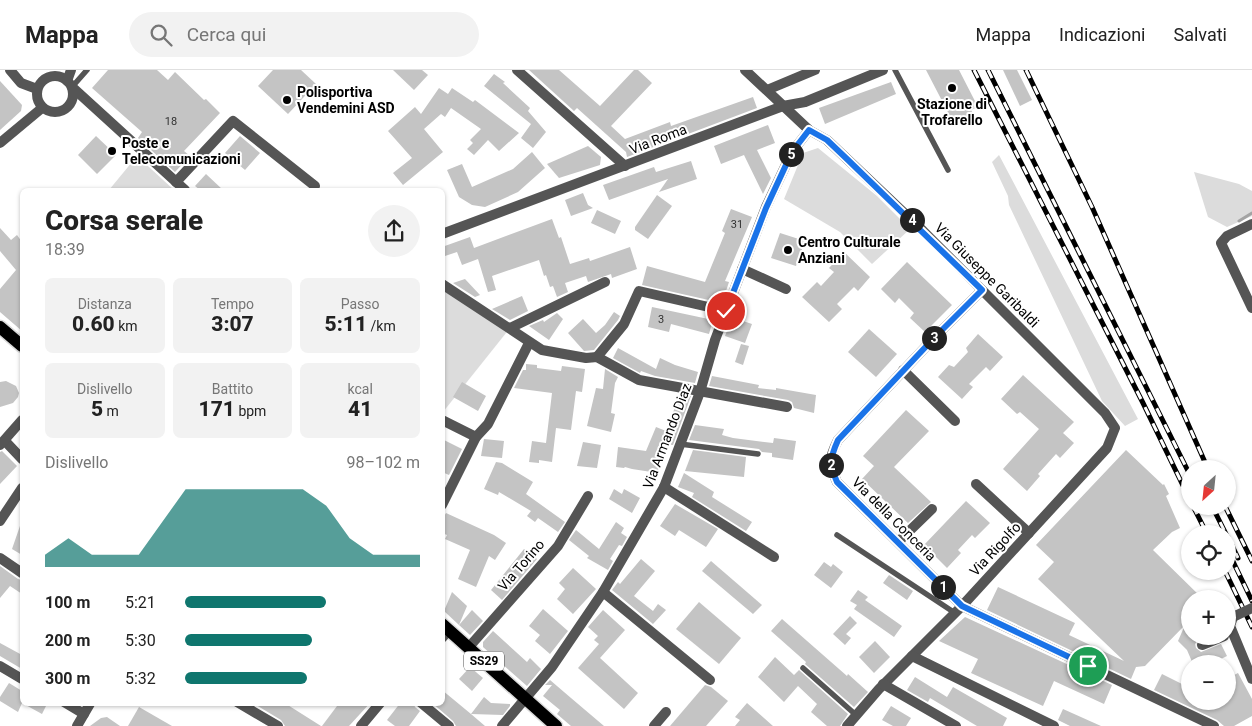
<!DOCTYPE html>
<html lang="it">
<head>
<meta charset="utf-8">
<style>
  :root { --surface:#fff; --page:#f2f2f2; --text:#222; --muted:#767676; --line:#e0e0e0; --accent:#0f766e }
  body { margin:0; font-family:Roboto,sans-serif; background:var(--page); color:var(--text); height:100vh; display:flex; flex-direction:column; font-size:19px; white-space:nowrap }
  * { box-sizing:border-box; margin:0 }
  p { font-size:16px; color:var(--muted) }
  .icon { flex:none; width:28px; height:28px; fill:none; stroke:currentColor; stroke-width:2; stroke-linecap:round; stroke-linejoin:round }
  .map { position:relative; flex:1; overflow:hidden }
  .details { position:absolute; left:20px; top:118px; width:425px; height:518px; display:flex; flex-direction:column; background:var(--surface); border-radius:8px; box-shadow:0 1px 4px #0004 }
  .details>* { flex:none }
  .needle { width:32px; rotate:207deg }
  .fabs { position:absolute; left:1181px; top:390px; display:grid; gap:10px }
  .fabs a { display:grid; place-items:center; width:55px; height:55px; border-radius:50%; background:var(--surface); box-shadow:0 1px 4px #0004; font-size:25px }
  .pin { position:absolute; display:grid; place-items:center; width:42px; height:42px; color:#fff; margin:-21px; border:2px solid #fff; border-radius:50%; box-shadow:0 1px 5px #0007 }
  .km { position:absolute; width:25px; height:25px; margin:-12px; border-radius:50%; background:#222; color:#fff; font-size:14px; line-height:25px; text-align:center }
  .round { display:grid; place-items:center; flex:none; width:52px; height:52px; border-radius:26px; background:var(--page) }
  .overview { display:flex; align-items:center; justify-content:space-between; height:85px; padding:0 25px }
  h1 { font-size:28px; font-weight:800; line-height:38px }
  .stats { display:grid; grid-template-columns:repeat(3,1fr); gap:8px; height:85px; padding:5px 25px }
  .stats div { display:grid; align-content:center; border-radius:8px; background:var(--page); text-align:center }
  .stats b { font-size:21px; font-weight:800 }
  .stats small { font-size:14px; font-weight:400 }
  .stats p { font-size:14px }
  .chart { height:140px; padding:10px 25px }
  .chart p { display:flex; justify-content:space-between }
  .chart svg { width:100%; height:90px; margin-top:5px; fill:var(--accent); opacity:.7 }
  ul { padding:0 25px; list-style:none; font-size:16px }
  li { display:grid; grid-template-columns:80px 60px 1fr; align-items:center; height:38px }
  li i { height:12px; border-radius:6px; background:var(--accent) }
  header { display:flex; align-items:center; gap:30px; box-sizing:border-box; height:70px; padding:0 25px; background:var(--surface); border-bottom:1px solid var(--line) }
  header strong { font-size:24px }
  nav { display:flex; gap:28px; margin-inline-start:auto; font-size:18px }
  .search { width:350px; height:45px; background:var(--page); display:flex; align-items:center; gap:12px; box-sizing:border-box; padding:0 18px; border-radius:28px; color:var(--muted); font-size:19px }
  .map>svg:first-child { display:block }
</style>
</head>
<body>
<header>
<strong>Mappa</strong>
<div class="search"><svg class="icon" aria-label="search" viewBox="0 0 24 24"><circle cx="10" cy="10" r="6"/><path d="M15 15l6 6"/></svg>Cerca qui</div>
<nav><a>Mappa</a><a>Indicazioni</a><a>Salvati</a></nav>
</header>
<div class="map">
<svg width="1252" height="656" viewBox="0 0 1252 656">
  <rect width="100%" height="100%" fill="#fff"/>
  <g fill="#dcdcdc">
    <polygon points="818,78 877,126 910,159 872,194 840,162 784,129 803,83"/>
    <polygon points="999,85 1138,349 1125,356 1102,331 1009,135 1008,126 992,92"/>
    <polygon points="137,86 174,120 109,120"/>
    <polygon points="1194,102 1239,114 1252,121 1252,146 1227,157 1208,147"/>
    <polygon points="442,220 510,258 443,342"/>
  </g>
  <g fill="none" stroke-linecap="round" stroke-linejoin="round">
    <polyline stroke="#a3a3a3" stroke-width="3" points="1239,151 1252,143"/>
  </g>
  <g fill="#c4c4c4">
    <polygon points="108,0 157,0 168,10 175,2 204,30 206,29 220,43 184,81 190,86 175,102 138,68 142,62 92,18"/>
    <polygon points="273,0 301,0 316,14 288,44 258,16"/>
    <polygon points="393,0 422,0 428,5 414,20"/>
    <polygon points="529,0 559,0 600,36 634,0 638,0 652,13 611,56 625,69 670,52 671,56 753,27 757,38 627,87 626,82 577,38 574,41"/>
    <polygon points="926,0 959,0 978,37 971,40 976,48 963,55 958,46 952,50"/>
    <polygon points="1003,0 1017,0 1032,30 1020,36"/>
    <polygon points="494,4 505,12 503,13 530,38 528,41 546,62 533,78 521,68 531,54 484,16"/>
    <polygon points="0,11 22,35 21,41 0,60"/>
    <polygon points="891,12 896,24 825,54 819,38"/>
    <polygon points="439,18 448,24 452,18 473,32 475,30 519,63 499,81 488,70 474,85 467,79 473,73 470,70 481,59 451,38 445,47 441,44 424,59 443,82 403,115 393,103 412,88 388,61 415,37 421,44"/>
    <polygon points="768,55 775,73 757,80 771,108 763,124 744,85 721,94 714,76"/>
    <polygon points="96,66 116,85 97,104 78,85"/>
    <polygon points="240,66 260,83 245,100 225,83"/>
    <polygon points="588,76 601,87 600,95 559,108 547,94"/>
    <polygon points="532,82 545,98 518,122 485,137 472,135 459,127 447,100 462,94 472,117 513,99"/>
    <polygon points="691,91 697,109 659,122 668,109 609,130 603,115 654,97 656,102"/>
    <polygon points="206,104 223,120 200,120 195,116"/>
    <polygon points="583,123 588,135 593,138 571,146 565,130"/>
    <polygon points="657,125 672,136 648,169 635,160 635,157"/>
    <polygon points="731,139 752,147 725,211 729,212 722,233 642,215 647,196 705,212 725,163 722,161"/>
    <polygon points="597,140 621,151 615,164 591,153"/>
    <polygon points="552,149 559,168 561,167 570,194 589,188 590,191 630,177 637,199 612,208 611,204 588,212 586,206 565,213 568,222 557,227 553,216 550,217 546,205 544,206 539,190 492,206 496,220 488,222 478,189 462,195 457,182 442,187 442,177 470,167 474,178"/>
    <polygon points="0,158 11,170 17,165 22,172 22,261 0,242 0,219 16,200 0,181"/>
    <polygon points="780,163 805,171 796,196 771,188"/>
    <polygon points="844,182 870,207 858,221 854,217 837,234 842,239 829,252 802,227 817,212 821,216 834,202 829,198"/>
    <polygon points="907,192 952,235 925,262 910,248 914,243 899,228 895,233 881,219"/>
    <polygon points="465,209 480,225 475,227 453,213"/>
    <polygon points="522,226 528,241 510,250 492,239"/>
    <polygon points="652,237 713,250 709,264 671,254 669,262 648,257"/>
    <polygon points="614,242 620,246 618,250 594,280 584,281 568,263 583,249 596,263 605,255"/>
    <polygon points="557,243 563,249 549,270 529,256 543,250 544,252"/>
    <polygon points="731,250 741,254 743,251 752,254 745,273 725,266"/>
    <polygon points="869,259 897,284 876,307 848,282"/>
    <polygon points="978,264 1003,287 990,301 986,297 969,314 973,317 962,329 938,307 949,295 954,297 968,282 966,278"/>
    <polygon points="741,274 749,276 743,295 735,292"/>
    <polygon points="618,278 656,299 660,288 675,295 698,302 695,313 655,306 641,301 640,303 613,288"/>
    <polygon points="526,294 537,295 537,298 561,301 562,296 585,299 582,322 576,321 571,360 556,358 552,392 539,390 539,393 529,392 532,371 546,373 552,323 514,318 523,300 526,300"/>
    <polygon points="605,299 618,307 615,313 611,343 615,344 611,362 587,356 596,318 603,319"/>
    <polygon points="1023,305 1074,352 1063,363 1074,373 1060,388 1056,384 1038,404 1040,406 1027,421 1003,399 1039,359 1020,342 1017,344 1001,329"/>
    <polygon points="712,306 759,315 758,318 776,320 776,318 816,325 814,343 794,338 792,332 788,330 709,316"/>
    <polygon points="6,311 16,316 19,323 18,327 13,333 0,337 0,312"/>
    <polygon points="462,312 486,326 478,341 453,327"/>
    <polygon points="680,324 691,326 673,375 661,374 658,403 632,399 625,397 624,398 616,397 618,377 646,381 656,357 666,361"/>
    <polygon points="906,340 929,361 894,397 931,432 908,453 862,409 874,396 863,386"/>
    <polygon points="695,355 724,359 722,365 733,368 773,373 774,368 796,371 793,390 772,387 772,383 762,382 759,379 689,370"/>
    <polygon points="442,369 462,379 449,405 442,402"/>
    <polygon points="484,369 504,371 502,388 481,386"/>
    <polygon points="583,372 601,375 597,398 577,396"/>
    <polygon points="693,380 746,387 744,407 685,401"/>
    <polygon points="1126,380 1163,415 1164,414 1169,424 1166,426 1180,458 1172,462 1153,480 1203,529 1190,529 1190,566 1205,566 1199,569 1195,574 1196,578 1201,582 1221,574 1227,586 1211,594 1193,594 1187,580 1178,571 1185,555 1145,596 1136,597 1131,609 987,540 998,517 1075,553 1069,565 1124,591 1038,509 1054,492 1036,475"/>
    <polygon points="2,381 17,396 0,414 0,382"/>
    <polygon points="496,392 502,393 533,412 526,424 565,452 558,462 538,448 535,452 527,446 531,441 499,422 498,425 484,419"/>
    <polygon points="684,403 714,422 712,427 752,452 746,461 692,427 694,423 678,417"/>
    <polygon points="614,419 622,424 624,419 640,428 632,443 609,429"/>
    <polygon points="966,431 990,453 975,468 972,465 958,480 961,483 947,498 924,475"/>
    <polygon points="675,434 718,459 706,477 679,460 675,466 660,456"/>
    <polygon points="446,443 494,465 506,473 495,490 489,486 476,517 458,509 470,480 445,469 447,465 442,463 442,450"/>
    <polygon points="616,452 624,458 621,463 627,467 622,476 619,475 610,489 613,491 608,500 587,488 589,486 569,470 576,460 599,479"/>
    <polygon points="21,453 22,453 22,485 12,479"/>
    <polygon points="524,479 537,489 502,530 491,520"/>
    <polygon points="641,489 655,501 634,526 653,541 658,534 666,540 653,554 612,520 618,512 620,514"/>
    <polygon points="711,491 762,535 753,544 702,501"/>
    <polygon points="824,492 831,497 833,494 843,502 831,518 814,505"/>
    <polygon points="0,496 18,509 22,510 22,524 10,516 0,528"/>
    <polygon points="573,498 596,519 573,544 557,529 565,519 559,513"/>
    <polygon points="889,505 913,521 907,530 883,513"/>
    <polygon points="858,520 868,527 865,530 902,556 894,567 854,539 857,535 850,531"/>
    <polygon points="452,522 467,536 459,555 444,541"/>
    <polygon points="699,532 741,568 719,594 676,559"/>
    <polygon points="543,539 568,561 550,584 535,571 540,565 529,556"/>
    <polygon points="472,540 483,551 470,565 459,555"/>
    <polygon points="603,540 625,560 600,588 638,623 624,639 578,598 599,574 594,570 598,566 588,557"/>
    <polygon points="850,546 857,553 846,564 851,568 845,575 833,564"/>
    <polygon points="965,547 1112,615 1104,634 1054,611 1043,636 971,603 978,589 939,571"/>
    <polygon points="782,549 847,606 848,604 868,622 854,637 805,594 806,592 771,561"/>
    <polygon points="493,561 527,592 530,588 541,599 527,616 483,577 483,572"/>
    <polygon points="875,571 890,587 874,603 859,587"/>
    <polygon points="0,573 22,585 22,599 0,586"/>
    <polygon points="775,587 794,605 799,600 848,644 840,656 827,656 811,642 817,634 798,616 784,632 758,607"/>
    <polygon points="470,597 483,608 472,621 459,609"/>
    <polygon points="1238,603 1252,629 1252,646 1234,656 1224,656 1217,650 1154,620 1162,604 1190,618 1190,631 1228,631 1228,608"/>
    <polygon points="915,607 947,627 953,617 1007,648 1003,656 977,656 930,628 928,632 907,620"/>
    <polygon points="550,610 571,628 604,656 571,656 557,644 560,640 543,626 552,615 545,615"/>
    <polygon points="9,613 22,621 22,632 40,632 46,636 42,644 22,633 18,642 0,631 0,627"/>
    <polygon points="705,615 711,617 728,631 706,656 670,656"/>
    <polygon points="442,620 471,644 484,627 491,633 510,634 510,636 503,645 471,644 485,656 456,656 453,651 431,632 442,632"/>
    <polygon points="251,632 283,632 321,656 285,656 281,650"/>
    <polygon points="340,632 371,632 349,656 322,656"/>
    <polygon points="401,632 413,632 415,637 420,641 409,656 395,656 387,650"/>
    <polygon points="747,633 773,656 735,656 740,650 735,647"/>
    <polygon points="891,636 911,648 906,656 893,656 882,650"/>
    <polygon points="139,637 172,656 128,656"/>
    <polygon points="1063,639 1101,656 1070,656 1058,650"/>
    <polygon points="107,647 120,656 90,656 101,648"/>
  </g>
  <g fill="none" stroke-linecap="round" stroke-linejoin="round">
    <defs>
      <g id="primary">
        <polyline points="0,257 22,276"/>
        <polyline points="442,554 556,656"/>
      </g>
    </defs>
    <use href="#primary" stroke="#dbdbdb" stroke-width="15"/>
    <g stroke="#555" stroke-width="5.5">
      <polyline points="895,0 948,100"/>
      <polyline points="72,17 87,0"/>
      <polyline points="680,374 758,384"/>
      <polyline points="837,465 955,543"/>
      <polyline points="803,598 856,645"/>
    </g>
    <g stroke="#555" stroke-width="10">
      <polyline points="10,0 21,13 37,19"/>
      <polyline points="517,0 625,96"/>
      <polyline points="745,0 809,60 827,70 923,161 1105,343 1115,358 1107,378 962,536 879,619 847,656"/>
      <circle cx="55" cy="24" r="18"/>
      <polyline points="67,11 71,0"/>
      <polyline points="72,17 185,120"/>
      <polyline points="767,20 815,0"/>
      <polyline points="0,73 42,38"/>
      <polyline points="176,112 233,51 315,116"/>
      <polyline points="1252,154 1227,166 1221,173 1252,238"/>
      <polyline points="442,164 783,36 805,32 883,0"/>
      <polyline points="742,199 786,219"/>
      <polyline points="442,214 542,280 586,288 597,287 639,310 787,337"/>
      <path d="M 982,220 L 934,268 L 838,370 C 829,388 828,393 837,412 L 962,536 L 1214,656"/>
      <polyline points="510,258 605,212"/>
      <polyline points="597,287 624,254 639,221 726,241"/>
      <polyline points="903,300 955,351"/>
      <polyline points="442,350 476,367"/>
      <polyline points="5,371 22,389"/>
      <polyline points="0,375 22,350"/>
      <polyline points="976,414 1029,463"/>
      <polyline points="664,417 774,487"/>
      <polyline points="442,435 476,367 488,354 529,273"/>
      <polyline points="0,451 22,418"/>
      <polyline points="898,472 932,439"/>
      <polyline points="0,488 22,503"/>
      <polyline points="603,522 710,610"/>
      <polyline points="1233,547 1230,556 1252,609"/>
      <polyline points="442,568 449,560"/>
      <polyline points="1202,575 1224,566"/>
      <polyline points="469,577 558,476 588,426"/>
      <polyline points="912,586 1054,656"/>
      <polyline points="0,596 22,609"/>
      <polyline points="883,614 956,656"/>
      <polyline points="64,632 84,644"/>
      <polyline points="237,632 278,656"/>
      <polyline points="420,632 449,656"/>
      <polyline points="77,656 91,632"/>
      <polyline points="361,656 381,632"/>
      <polyline points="502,656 552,597 603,522 664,417 700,322 715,270 766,137 792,82 809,60"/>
      <polyline points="654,656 666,642"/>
    </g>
    <use href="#primary" stroke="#000" stroke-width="12"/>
    <defs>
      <g id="rail">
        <polyline points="974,0 1143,333 1190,430"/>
        <polyline points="988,0 1190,405"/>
        <polyline points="1026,0 1092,137 1208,399"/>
        <polyline points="1193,436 1207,464"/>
        <polyline points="1212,436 1226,464"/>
        <polyline points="1225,436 1252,491"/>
        <polyline points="1228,467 1238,488"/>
        <polyline points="1228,481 1252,531"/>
        <polyline points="1225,501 1252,557"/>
      </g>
    </defs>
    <use href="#rail" stroke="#000" stroke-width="5"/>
    <use href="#rail" stroke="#fff" stroke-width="3" stroke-dasharray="9" stroke-linecap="butt"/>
    <polyline stroke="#555" stroke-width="10" points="1233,547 1252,538"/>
  </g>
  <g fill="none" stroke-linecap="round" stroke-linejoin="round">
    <defs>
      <path id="route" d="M 726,241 L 766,138 L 792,82 L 809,60 L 827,70 L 848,90 L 982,220 L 934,268 L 838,370 C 830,388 829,394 837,412 L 962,536 L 1088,596"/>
    </defs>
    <use href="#route" stroke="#fff" stroke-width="10"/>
    <use href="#route" stroke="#1a73e8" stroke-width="6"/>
  </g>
  <g fill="#000" stroke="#fff" stroke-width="2">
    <circle cx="952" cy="18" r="5"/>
    <circle cx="287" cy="30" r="5"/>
    <circle cx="112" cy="81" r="5"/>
    <circle cx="788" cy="180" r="5"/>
  </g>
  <g text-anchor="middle" stroke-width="4" stroke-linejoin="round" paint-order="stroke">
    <g font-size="11" fill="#313131">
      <text x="171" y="55">18</text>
      <text x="737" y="158">31</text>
      <text x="661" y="253">3</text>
    </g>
    <rect fill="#fff" stroke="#4c4c4c" stroke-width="1" x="464" y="581.5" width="40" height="19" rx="4"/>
    <g font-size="12" font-weight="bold" fill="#000">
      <text x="484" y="595">SS29</text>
    </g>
    <g font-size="14" font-weight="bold" fill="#000" stroke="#fff" text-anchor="start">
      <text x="297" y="27">Polisportiva<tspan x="297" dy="16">Vendemini ASD</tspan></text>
      <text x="952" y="39" text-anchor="middle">Stazione di<tspan x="952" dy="16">Trofarello</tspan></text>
      <text x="122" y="78">Poste e<tspan x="122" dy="16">Telecomunicazioni</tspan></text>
      <text x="798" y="177">Centro Culturale<tspan x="798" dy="16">Anziani</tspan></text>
    </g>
    <g font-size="14" fill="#000" stroke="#fff">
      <text transform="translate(658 69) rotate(-21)" y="5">Via Roma</text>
      <text transform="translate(987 205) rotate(45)" y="5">Via Giuseppe Garibaldi</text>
      <text transform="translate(667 366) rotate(-69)" y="5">Via Armando Diaz</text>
      <text transform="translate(894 449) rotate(45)" y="5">Via della Conceria</text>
      <text transform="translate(995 479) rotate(-47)" y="5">Via Rigolfo</text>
      <text transform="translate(521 495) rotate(-49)" y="5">Via Torino</text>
    </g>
  </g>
</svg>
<div class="fabs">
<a><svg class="needle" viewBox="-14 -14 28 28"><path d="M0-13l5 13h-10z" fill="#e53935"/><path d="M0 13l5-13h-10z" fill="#767676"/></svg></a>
<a><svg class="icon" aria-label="locate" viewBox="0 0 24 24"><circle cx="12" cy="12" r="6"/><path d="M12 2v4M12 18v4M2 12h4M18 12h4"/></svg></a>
<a>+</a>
<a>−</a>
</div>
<div class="pin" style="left:1088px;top:596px;background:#1e9e55"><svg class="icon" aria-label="arrive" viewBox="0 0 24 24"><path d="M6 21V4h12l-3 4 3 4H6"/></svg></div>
<div class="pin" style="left:726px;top:241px;background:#d93025"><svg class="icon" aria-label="check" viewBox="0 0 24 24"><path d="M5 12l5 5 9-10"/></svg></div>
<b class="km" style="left:943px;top:517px">1</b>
<b class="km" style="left:831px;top:395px">2</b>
<b class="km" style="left:934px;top:268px">3</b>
<b class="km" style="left:912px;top:150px">4</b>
<b class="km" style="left:791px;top:84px">5</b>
<section class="details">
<div class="overview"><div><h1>Corsa serale</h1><p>18:39</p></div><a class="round"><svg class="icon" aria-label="share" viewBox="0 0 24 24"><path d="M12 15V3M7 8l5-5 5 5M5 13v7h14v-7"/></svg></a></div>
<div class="stats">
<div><p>Distanza</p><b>0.60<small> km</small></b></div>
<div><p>Tempo</p><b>3:07</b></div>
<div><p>Passo</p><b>5:11<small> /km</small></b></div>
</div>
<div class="stats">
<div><p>Dislivello</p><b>5<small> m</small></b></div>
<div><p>Battito</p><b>171<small> bpm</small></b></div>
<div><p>kcal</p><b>41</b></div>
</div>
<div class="chart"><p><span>Dislivello</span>98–102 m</p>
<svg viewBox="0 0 160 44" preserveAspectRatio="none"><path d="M0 44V38L10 30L20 38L30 38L40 38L50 22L60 6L70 6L80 6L90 6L100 6L110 6L120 14L130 30L140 38L150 38L160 38V44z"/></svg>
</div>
<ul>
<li><b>100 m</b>5:21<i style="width:60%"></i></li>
<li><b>200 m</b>5:30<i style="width:54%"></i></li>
<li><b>300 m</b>5:32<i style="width:52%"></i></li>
</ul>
</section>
</div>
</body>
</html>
